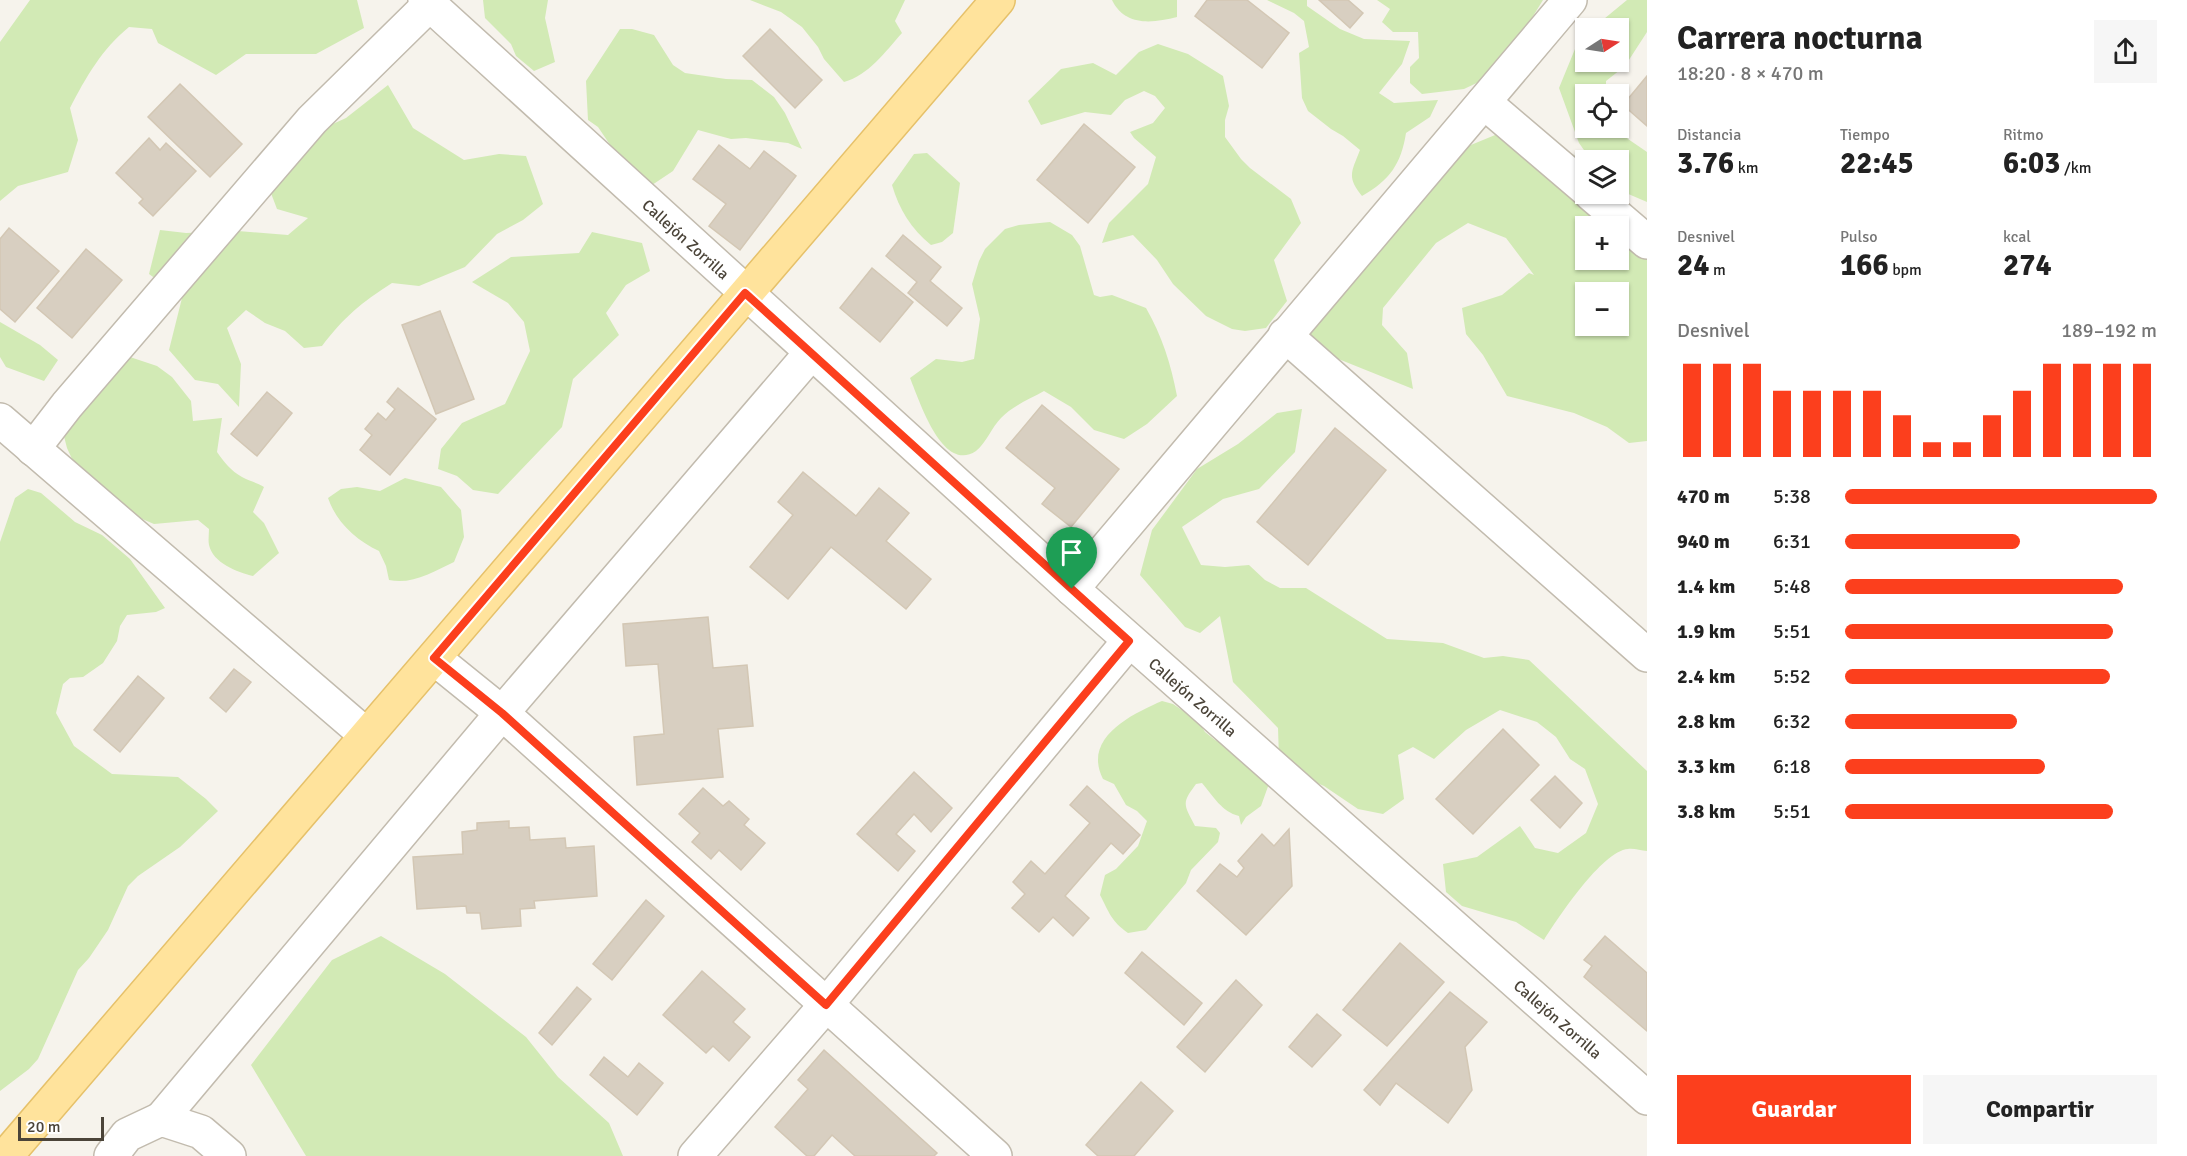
<!DOCTYPE html>
<html lang="es">
<head>
<meta charset="utf-8">
<style>
  :root { --surface:#fff; --page:#f6f6f6; --text:#222; --muted:#767676; --accent:#fc3f1d }
  body { margin:0; font-family:Signika,sans-serif; background:var(--page); color:var(--text); height:100vh; display:flex; flex-direction:column; font-size:22px; white-space:nowrap }
  * { box-sizing:border-box; margin:0 }
  p { font-size:20px; color:var(--muted) }
  .icon { flex:none; width:33px; height:33px; fill:none; stroke:currentColor; stroke-width:2; stroke-linecap:round; stroke-linejoin:round }
  .map { position:relative; flex:1; overflow:hidden }
  .panel { display:flex; flex-direction:column; background:var(--surface); width:540px }
  .panel>* { flex:none }
  .needle { width:39px; rotate:78deg }
  .fabs { position:absolute; left:1575px; top:18px; display:grid; gap:12px }
  .fabs a { display:grid; place-items:center; width:54px; height:54px; border-radius:0px; background:var(--surface); box-shadow:0 2px 4px #0004; font-size:30px }
  .scale { position:absolute; left:18px; bottom:15px; width:86px; box-sizing:border-box; padding-left:6px; border:3px solid #4b4439; border-top:0; font-size:16px; line-height:21px; white-space:nowrap; color:#4b4439; -webkit-text-stroke:4px #fff; paint-order:stroke }
  .pin { position:absolute; display:grid; place-items:center; width:51px; height:51px; color:#fff; margin:-62px -26px; border-radius:50% 50% 50% 0; rotate:-45deg; box-shadow:0 0 6px #0007 }
  .pin .icon { rotate:45deg }
  .round { display:grid; place-items:center; flex:none; width:63px; height:63px; border-radius:0px; background:var(--page) }
  .summary { display:flex; align-items:center; justify-content:space-between; height:102px; padding:0 30px }
  h1 { font-size:33px; font-weight:700; line-height:45px }
  .metrics { display:grid; grid-template-columns:repeat(3,1fr); gap:9px; height:102px; padding:6px 30px }
  .metrics div { display:grid; align-content:center }
  .metrics b { font-size:30px; font-weight:700 }
  .metrics small { font-size:16px; font-weight:400 }
  .metrics p { font-size:16px }
  .chart { height:168px; padding:12px 30px }
  .chart p { display:flex; justify-content:space-between }
  .chart svg { width:100%; height:108px; margin-top:6px; stroke:var(--accent); stroke-width:6 }
  .action { display:flex; gap:12px; margin-top:auto; padding:12px 30px }
  .action a { flex:1; height:69px; border-radius:0px; background:var(--accent); color:#fff; font-size:24px; font-weight:700; line-height:69px; text-align:center }
  .action a+a { background:var(--page); color:var(--text) }
  ul { padding:0 30px; list-style:none; font-size:20px }
  li { display:grid; grid-template-columns:96px 72px 1fr; align-items:center; height:45px }
  li i { height:15px; border-radius:8px; background:var(--accent) }
  main { display:flex; flex:1; min-height:0 }
  .map>svg:first-child { display:block }
</style>
</head>
<body>
<main>
<div class="map">
<svg width="1647" height="1156" viewBox="0 0 1647 1156">
  <rect width="100%" height="100%" fill="#f6f3ec"/>
  <g fill="#d2eab5" fill-rule="evenodd">
    <path d="M 30,0 L 357,0 L 364,28 L 316,54 L 246,54 L 216,75 L 158,43 L 152,29 L 129,27 C 102,49 86,77 70,108 L 78,140 L 68,172 L 18,186 L 0,201 L 0,42 Z"/>
    <polygon points="483,0 548,0 545,18 555,62 534,71 516,56 511,44 485,18"/>
    <path d="M 750,0 L 905,0 L 895,21 L 902,33 C 885,52 869,75 844,82 L 824,59 L 818,47 L 802,27 L 781,12 Z"/>
    <path d="M 1112,0 L 1177,0 L 1177,17 C 1153,23 1125,27 1112,0 Z"/>
    <path d="M 1267,0 L 1307,0 L 1307,6 L 1340,29 L 1364,39 L 1410,41 L 1402,64 L 1379,93 L 1394,103 L 1438,100 L 1430,117 L 1406,133 C 1401,164 1390,180 1362,196 C 1346,177 1352,171 1360,150 L 1343,136 L 1331,129 L 1308,111 L 1302,98 L 1299,53 L 1309,47 L 1304,21 L 1294,13 Z"/>
    <polygon points="1377,0 1543,0 1530,21 1483,80 1464,89 1422,94 1410,83 1410,67 1419,58 1418,32 1393,32 1382,22 1390,9"/>
    <polygon points="1627,0 1647,0 1647,32 1625,66 1606,81 1606,94 1586,94 1586,128 1619,127 1628,139 1647,152 1647,202 1619,190 1618,160 1591,160 1579,143 1559,88 1575,49 1585,37 1586,62 1618,62 1618,28 1593,28"/>
    <polygon points="620,29 632,29 654,35 673,65 685,73 726,79 752,80 774,97 785,113 802,149 788,143 746,138 731,139 698,130 673,171 652,185 619,158 598,127 588,120 586,81"/>
    <polygon points="1158,44 1188,54 1223,76 1229,106 1225,120 1225,137 1241,159 1250,168 1291,199 1301,223 1274,260 1287,301 1266,328 1245,331 1232,329 1206,316 1173,284 1157,260 1133,235 1102,243 1109,223 1148,184 1156,157 1134,138 1130,132 1153,123 1165,108 1155,96 1144,91 1125,100 1111,115 1085,112 1041,125 1028,101 1061,69 1093,63 1116,75 1139,52"/>
    <path d="M 388,85 L 413,128 L 464,160 L 499,154 L 526,156 L 543,204 L 523,220 L 497,234 L 465,267 L 419,286 L 392,283 C 361,303 345,316 322,346 L 304,348 L 285,331 L 265,323 L 246,310 L 227,328 L 241,364 L 239,407 L 218,384 L 195,380 L 169,350 L 182,298 L 149,274 L 160,230 L 186,233 L 238,231 L 288,235 L 308,218 L 277,209 L 269,188 L 304,137 L 346,118 Z"/>
    <path d="M 1500,133 L 1529,136 L 1574,155 L 1585,172 L 1647,235 L 1647,441 L 1629,443 L 1607,427 L 1574,413 L 1507,396 L 1483,355 L 1466,334 L 1462,308 L 1502,295 L 1529,273 L 1534,275 L 1506,238 L 1468,223 L 1436,243 L 1383,308 L 1382,325 L 1407,353 L 1413,389 L 1321,352 L 1301,336 L 1466,147 ZM 1586,226 L 1618,226 L 1618,260 L 1586,260 ZM 1586,292 L 1618,292 L 1618,326 L 1586,326 Z"/>
    <path d="M 927,153 L 960,183 L 953,233 L 942,242 L 931,245 C 911,229 899,209 892,185 L 914,154 Z"/>
    <path d="M 1050,222 L 1072,235 L 1080,246 L 1094,295 L 1100,297 L 1112,295 L 1146,308 C 1162,336 1171,364 1177,396 L 1147,424 L 1124,439 L 1094,430 L 1071,407 L 1044,391 C 1030,399 1012,406 1001,418 C 992,427 986,443 976,451 C 942,474 919,399 910,378 L 936,359 L 962,362 L 974,359 L 980,319 L 972,284 L 979,261 L 985,249 L 1005,229 L 1019,225 Z"/>
    <polygon points="592,232 642,243 650,271 626,285 606,313 619,335 573,379 562,427 498,494 473,490 457,476 438,469 441,449 462,423 505,404 530,351 524,322 508,303 472,282 511,257 579,253"/>
    <polygon points="0,322 40,345 58,360 44,381 6,367 0,357"/>
    <path d="M 127,356 L 157,366 L 172,377 L 191,401 L 193,421 L 222,418 L 217,452 C 224,462 231,471 242,477 C 249,481 256,482 264,487 L 253,512 L 264,523 L 279,553 L 253,576 C 237,572 213,563 209,545 C 208,540 209,534 209,529 L 198,520 L 154,524 L 102,502 L 77,470 L 67,448 L 58,413 Z"/>
    <path d="M 1302,409 L 1295,452 L 1259,489 L 1223,499 L 1182,527 L 1201,565 L 1225,567 L 1249,565 L 1265,580 L 1280,588 L 1306,588 L 1387,639 L 1443,643 L 1484,658 L 1503,656 L 1529,660 L 1647,771 L 1647,851 C 1641,851 1634,848 1628,849 C 1602,851 1558,918 1544,940 L 1516,922 L 1462,906 L 1446,892 L 1443,864 L 1477,857 L 1520,826 L 1535,848 L 1558,853 L 1586,833 L 1598,804 L 1585,769 L 1570,759 L 1556,737 L 1537,722 L 1500,710 L 1466,730 L 1434,759 L 1413,747 L 1398,755 L 1404,799 L 1383,814 L 1358,809 L 1324,786 L 1301,776 L 1279,759 L 1278,728 L 1233,682 L 1220,616 L 1200,633 L 1185,627 L 1140,575 L 1152,530 L 1197,469 L 1238,444 L 1277,413 Z"/>
    <path d="M 405,478 L 441,487 L 461,510 L 464,537 L 454,562 C 433,572 412,585 389,580 L 386,566 L 379,551 C 357,541 336,522 328,498 L 341,489 L 357,487 L 380,491 Z"/>
    <polygon points="28,489 41,493 75,522 102,535 130,559 165,608 156,612 127,615 120,626 117,641 103,663 83,677 70,678 63,684 56,713 74,746 112,774 178,777 206,799 218,811 180,847 138,876 128,886 108,930 89,958 78,970 38,1059 29,1069 0,1091 0,542 15,498"/>
    <path d="M 1162,701 L 1173,704 L 1198,721 L 1205,732 L 1215,740 L 1238,752 L 1271,778 L 1261,806 L 1246,817 L 1241,825 L 1239,816 C 1222,812 1213,796 1202,783 L 1196,784 C 1181,804 1184,804 1195,826 L 1216,828 L 1220,833 L 1218,842 L 1191,870 L 1186,883 L 1146,930 L 1128,933 C 1111,921 1109,912 1100,895 L 1105,875 L 1116,869 L 1138,846 L 1147,821 L 1137,811 L 1126,805 L 1114,784 L 1103,779 C 1082,738 1132,714 1162,701 Z"/>
    <polygon points="381,936 445,974 526,1037 558,1077 609,1123 623,1156 306,1156 251,1065 332,960"/>
  </g>
  <g fill="#d8cfc1" stroke="#d3c7b4" stroke-width="1.5">
    <polygon points="1207,0 1247,0 1289,33 1262,68 1195,16"/>
    <polygon points="1319,0 1348,0 1363,13 1350,28"/>
    <polygon points="770,29 822,80 795,108 743,56"/>
    <polygon points="1647,76 1647,126 1623,105"/>
    <polygon points="180,84 242,144 210,177 148,117"/>
    <polygon points="1084,124 1135,167 1088,223 1037,180"/>
    <polygon points="149,138 160,150 166,143 196,171 153,216 139,203 143,199 116,173"/>
    <polygon points="719,145 750,169 764,151 796,176 740,250 709,226 726,204 693,179"/>
    <polygon points="9,228 59,271 15,322 0,309 0,239"/>
    <polygon points="903,235 941,267 930,281 962,308 947,326 908,293 917,282 886,256"/>
    <polygon points="86,249 122,280 72,338 37,308"/>
    <polygon points="872,268 913,302 880,342 840,308"/>
    <polygon points="440,311 474,399 436,414 402,325"/>
    <polygon points="398,388 436,419 390,475 360,450 372,435 365,429 378,413 386,420 395,409 387,402"/>
    <polygon points="267,392 292,413 257,456 231,434"/>
    <polygon points="1042,405 1119,469 1071,527 1042,504 1055,488 1006,448"/>
    <polygon points="1335,428 1386,470 1308,565 1257,522"/>
    <polygon points="803,472 856,516 879,488 909,513 886,541 931,579 906,609 831,547 788,599 750,567 793,515 778,502"/>
    <polygon points="708,617 713,668 747,665 753,726 718,729 723,777 637,785 634,737 664,734 658,664 626,666 623,624"/>
    <polygon points="234,669 251,682 226,712 210,698"/>
    <polygon points="138,676 164,698 120,752 94,730"/>
    <polygon points="1503,729 1539,765 1473,834 1436,799"/>
    <polygon points="914,772 952,808 931,832 914,814 896,834 915,851 898,871 857,834"/>
    <polygon points="1555,776 1582,803 1560,828 1531,800"/>
    <polygon points="1087,786 1140,835 1123,854 1111,843 1065,896 1089,918 1073,936 1053,917 1039,932 1012,908 1025,894 1013,882 1031,861 1045,874 1090,823 1070,805"/>
    <polygon points="703,788 723,806 729,801 749,819 744,825 765,843 741,870 719,850 711,859 692,842 700,833 679,814"/>
    <polygon points="509,821 509,828 529,827 530,840 565,838 566,848 594,846 597,896 534,901 535,908 520,909 521,926 482,929 480,913 467,913 466,906 417,909 413,857 463,854 462,832 477,830 477,823"/>
    <polygon points="1289,829 1292,886 1246,935 1197,891 1220,864 1237,877 1244,868 1238,861 1262,834 1274,846"/>
    <polygon points="646,900 664,916 612,980 593,964"/>
    <polygon points="1605,936 1647,973 1647,1031 1584,977 1592,966 1584,960"/>
    <polygon points="1400,943 1444,982 1387,1046 1343,1010"/>
    <polygon points="1142,952 1202,1003 1184,1025 1125,973"/>
    <polygon points="702,971 745,1009 733,1022 750,1037 729,1061 713,1046 706,1053 663,1015"/>
    <polygon points="1236,980 1262,1005 1205,1072 1177,1047"/>
    <polygon points="577,987 591,999 552,1045 539,1033"/>
    <polygon points="1450,992 1487,1022 1465,1047 1472,1090 1448,1123 1396,1083 1380,1105 1364,1090"/>
    <polygon points="1317,1014 1341,1035 1312,1067 1289,1047"/>
    <polygon points="824,1050 937,1153 934,1156 855,1156 832,1135 814,1156 807,1156 775,1127 808,1089 798,1080"/>
    <polygon points="604,1057 628,1077 639,1063 663,1083 637,1115 590,1075"/>
    <polygon points="1141,1082 1173,1111 1134,1156 1098,1156 1086,1145"/>
  </g>
  <g fill="none" stroke-linecap="round" stroke-linejoin="round">
    <defs>
      <g id="minor">
        <polyline points="425,0 1072,589 1647,1098"/>
        <polyline points="1484,102 1586,189"/>
        <polyline points="1591,194 1647,242"/>
        <polyline points="1285,335 1647,655"/>
        <polyline points="0,420 366,735"/>
        <polyline points="33,449 67,405 312,120 430,4"/>
        <polyline points="1072,589 1570,0"/>
        <polyline points="434,658 502,713 995,1156"/>
        <polyline points="161,1119 502,713 811,353"/>
        <polyline points="111,1156 127,1135 161,1119 201,1132 229,1156"/>
        <polyline points="695,1156 826,1005 1129,641"/>
      </g>
      <polyline id="major" points="6,1156 998,0"/>
    </defs>
    <use href="#minor" stroke="#c2bbae" stroke-width="36"/>
    <use href="#major" stroke="#e6c16a" stroke-width="36"/>
    <use href="#minor" stroke="#fff" stroke-width="33"/>
    <use href="#major" stroke="#ffe39c" stroke-width="33"/>
  </g>
  <g fill="none" stroke-linecap="round" stroke-linejoin="round">
    <defs>
      <polygon id="route" points="745,293 1129,641 826,1005 502,713 434,658"/>
    </defs>
    <use href="#route" stroke="#fff" stroke-width="12"/>
    <use href="#route" stroke="#fc3f1d" stroke-width="8"/>
  </g>
  <g text-anchor="middle" stroke-width="5" stroke-linejoin="round" paint-order="stroke">
    <g font-size="16" fill="#4b4439" stroke="#fff">
      <text transform="translate(686 239) rotate(42)" y="6">Callejón Zorrilla</text>
      <text transform="translate(1193 697) rotate(41)" y="6">Callejón Zorrilla</text>
      <text transform="translate(1558 1019) rotate(41)" y="6">Callejón Zorrilla</text>
    </g>
  </g>
</svg>
<div class="fabs">
<a><svg class="needle" viewBox="-14 -14 28 28"><path d="M0-13l5 13h-10z" fill="#e53935"/><path d="M0 13l5-13h-10z" fill="#767676"/></svg></a>
<a><svg class="icon" aria-label="locate" viewBox="0 0 24 24"><circle cx="12" cy="12" r="6"/><path d="M12 2v4M12 18v4M2 12h4M18 12h4"/></svg></a>
<a><svg class="icon" aria-label="layers" viewBox="0 0 24 24"><path d="M12 4l9 5-9 5-9-5zM3 14l9 5 9-5"/></svg></a>
<a>+</a>
<a>−</a>
</div>
<div class="scale">20 m</div>
<div class="pin" style="left:1072px;top:589px;background:#1e9e55"><svg class="icon" aria-label="arrive" viewBox="0 0 24 24"><path d="M6 21V4h12l-3 4 3 4H6"/></svg></div>
</div>
<section class="panel">
<div class="summary"><div><h1>Carrera nocturna</h1><p>18:20 · 8 × 470 m</p></div><a class="round"><svg class="icon" aria-label="share" viewBox="0 0 24 24"><path d="M12 15V3M7 8l5-5 5 5M5 13v7h14v-7"/></svg></a></div>
<div class="metrics">
<div><p>Distancia</p><b>3.76<small> km</small></b></div>
<div><p>Tiempo</p><b>22:45</b></div>
<div><p>Ritmo</p><b>6:03<small> /km</small></b></div>
</div>
<div class="metrics">
<div><p>Desnivel</p><b>24<small> m</small></b></div>
<div><p>Pulso</p><b>166<small> bpm</small></b></div>
<div><p>kcal</p><b>274</b></div>
</div>
<div class="chart"><p><span>Desnivel</span>189–192 m</p>
<svg viewBox="0 0 160 44" preserveAspectRatio="none"><path d="M5 44V6M15 44V6M25 44V6M35 44V17M45 44V17M55 44V17M65 44V17M75 44V27M85 44V38M95 44V38M105 44V27M115 44V17M125 44V6M135 44V6M145 44V6M155 44V6"/></svg>
</div>
<ul>
<li><b>470 m</b>5:38<i style="width:100%"></i></li>
<li><b>940 m</b>6:31<i style="width:56%"></i></li>
<li><b>1.4 km</b>5:48<i style="width:89%"></i></li>
<li><b>1.9 km</b>5:51<i style="width:86%"></i></li>
<li><b>2.4 km</b>5:52<i style="width:85%"></i></li>
<li><b>2.8 km</b>6:32<i style="width:55%"></i></li>
<li><b>3.3 km</b>6:18<i style="width:64%"></i></li>
<li><b>3.8 km</b>5:51<i style="width:86%"></i></li>
</ul>
<div class="action"><a>Guardar</a><a>Compartir</a></div>
</section>
</main>
</body>
</html>
